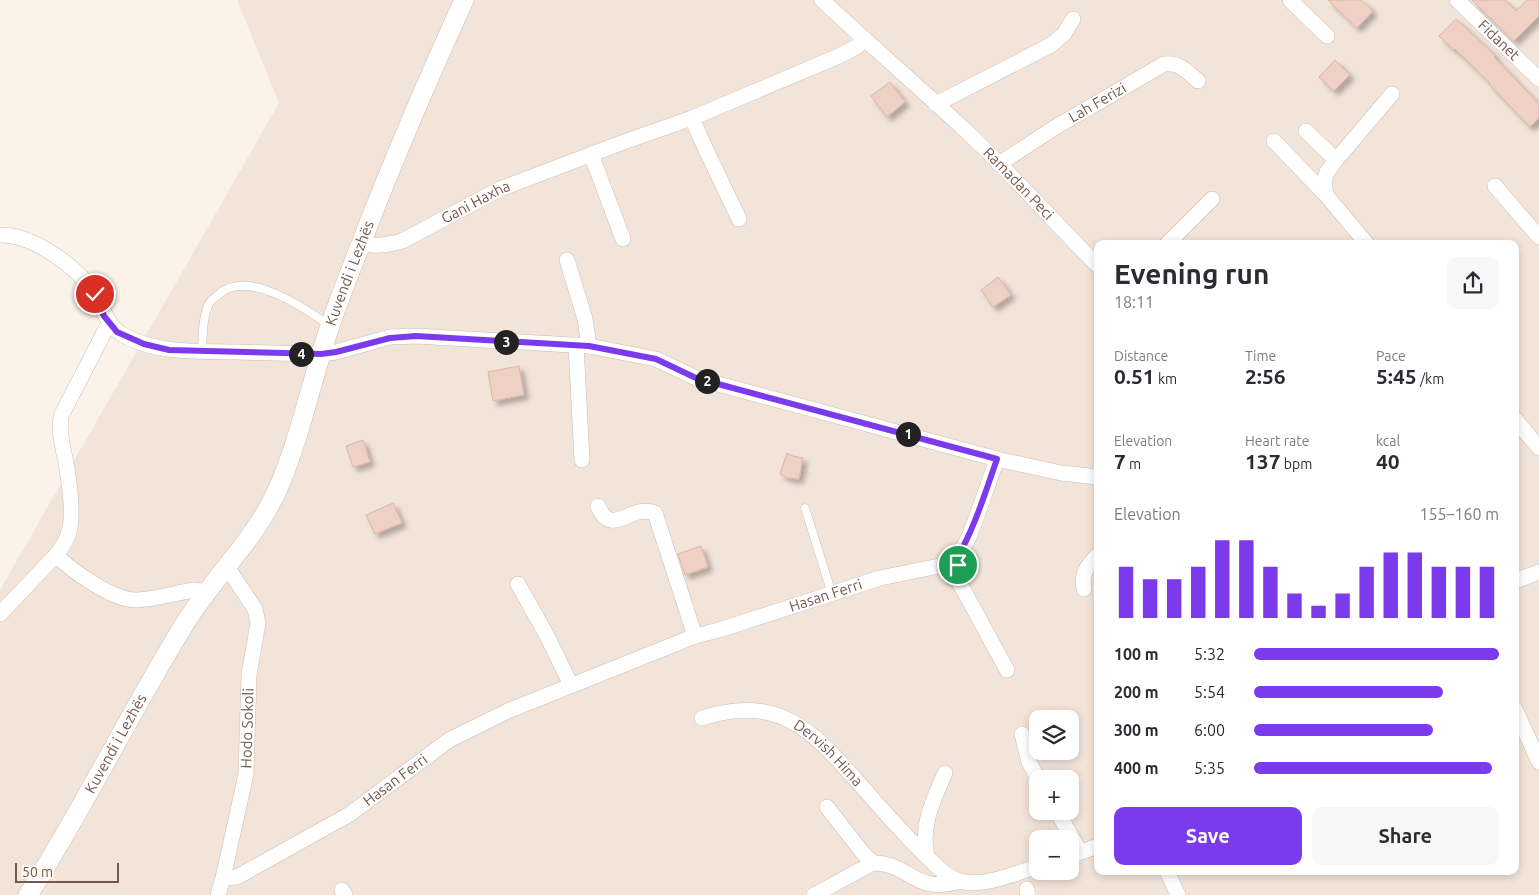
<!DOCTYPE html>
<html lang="en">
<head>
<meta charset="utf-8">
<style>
  :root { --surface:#fff; --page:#f7f7f7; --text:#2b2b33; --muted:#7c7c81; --accent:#7c3aed }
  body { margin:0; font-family:Ubuntu,sans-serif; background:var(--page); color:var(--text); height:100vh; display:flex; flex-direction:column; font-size:19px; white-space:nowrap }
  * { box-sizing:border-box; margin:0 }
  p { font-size:16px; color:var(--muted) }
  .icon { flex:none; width:28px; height:28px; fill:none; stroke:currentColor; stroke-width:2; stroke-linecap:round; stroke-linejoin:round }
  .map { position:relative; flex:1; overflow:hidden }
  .panel { position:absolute; left:1094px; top:240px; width:425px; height:635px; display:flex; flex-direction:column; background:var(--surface); border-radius:10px; box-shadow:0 2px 8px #0003 }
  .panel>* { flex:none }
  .fabs { position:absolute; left:1029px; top:710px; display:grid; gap:10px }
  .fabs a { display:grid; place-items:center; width:50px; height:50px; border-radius:10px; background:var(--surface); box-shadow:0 2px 8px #0003; font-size:25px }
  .scale { position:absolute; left:15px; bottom:12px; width:104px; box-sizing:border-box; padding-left:5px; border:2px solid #74584f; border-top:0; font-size:14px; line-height:18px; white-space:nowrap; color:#74584f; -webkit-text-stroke:4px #fef7f0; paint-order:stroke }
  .pin { position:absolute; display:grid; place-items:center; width:42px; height:42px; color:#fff; margin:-21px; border:2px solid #fff; border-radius:50%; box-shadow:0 1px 5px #0007 }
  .km { position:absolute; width:25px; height:25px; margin:-12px; border-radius:50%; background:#222; color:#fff; font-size:14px; line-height:25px; text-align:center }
  .round { display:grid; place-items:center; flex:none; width:52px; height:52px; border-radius:10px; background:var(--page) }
  .headline { display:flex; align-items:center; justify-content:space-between; height:85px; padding:0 20px }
  h1 { font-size:28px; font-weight:700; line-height:38px }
  .stats { display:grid; grid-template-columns:repeat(3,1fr); gap:8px; height:85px; padding:5px 20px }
  .stats div { display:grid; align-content:center }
  .stats b { font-size:21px; font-weight:700 }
  .stats small { font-size:14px; font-weight:400 }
  .stats p { font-size:14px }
  .chart { height:140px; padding:10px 20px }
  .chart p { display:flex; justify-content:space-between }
  .chart svg { width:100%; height:90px; margin-top:5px; stroke:var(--accent); stroke-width:6 }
  .cta { display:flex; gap:10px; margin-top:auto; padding:10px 20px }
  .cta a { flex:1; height:58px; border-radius:10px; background:var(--accent); color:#fff; font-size:20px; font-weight:700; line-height:58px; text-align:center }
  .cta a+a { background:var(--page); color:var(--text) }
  ul { padding:0 20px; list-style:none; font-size:16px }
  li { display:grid; grid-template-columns:80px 60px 1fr; align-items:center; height:38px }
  li i { height:12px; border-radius:6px; background:var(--accent) }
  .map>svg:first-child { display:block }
</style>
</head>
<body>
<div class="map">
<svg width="1539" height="895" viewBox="0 0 1539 895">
  <defs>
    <filter id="shadow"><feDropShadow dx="4.5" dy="4.5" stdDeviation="2.5" flood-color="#0004"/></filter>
  </defs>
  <rect width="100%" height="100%" fill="#fbf2ea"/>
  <path fill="#f2e4d9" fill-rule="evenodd" d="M 237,0 L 1539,0 L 1539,895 L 0,895 L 0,590 L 279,103 ZM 1098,244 L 1515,244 L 1515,871 L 1098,871 ZM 1038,719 L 1070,719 L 1070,751 L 1038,751 ZM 1038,779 L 1070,779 L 1070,811 L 1038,811 ZM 1038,839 L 1070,839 L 1070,871 L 1038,871 Z"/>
  <g fill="#eed0c4" stroke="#dfb5a6" filter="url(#shadow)">
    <polygon points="1328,0 1361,0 1373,11 1357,28"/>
    <polygon points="1472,0 1505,0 1516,11 1527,0 1539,0 1539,16 1514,41"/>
    <polygon points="1456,19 1495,55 1494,57 1539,104 1539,118 1530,127 1489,84 1490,83 1455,49 1454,50 1439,36"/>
    <polygon points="1335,60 1350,75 1334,91 1319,77"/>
    <polygon points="890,82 905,102 887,117 871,96"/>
    <polygon points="998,277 1011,295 993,307 981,290"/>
    <polygon points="519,366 524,395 493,401 488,372"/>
    <polygon points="363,440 370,462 353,467 346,446"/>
    <polygon points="787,453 793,456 803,458 799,479 788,478 780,474"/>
    <polygon points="393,503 402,523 375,534 366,515"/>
    <polygon points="701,546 708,567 685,575 678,554"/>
  </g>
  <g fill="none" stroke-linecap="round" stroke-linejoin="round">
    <defs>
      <g id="service">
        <path d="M 202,352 C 203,336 202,320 208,306 C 209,301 214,298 218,295 C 246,268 303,307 329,325"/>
        <polyline points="805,508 832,594"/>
      </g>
      <g id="minor">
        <path id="s1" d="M 822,0 C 869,44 918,86 965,130 C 1011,173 1053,221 1098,266"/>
        <polyline points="1290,0 1327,36"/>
        <path id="s2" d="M 1457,0 L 1539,79"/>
        <polyline points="936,104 1051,45 1064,34 1073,19"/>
        <polyline points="692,118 700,137 739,219"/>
        <polyline points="1306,131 1336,160"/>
        <polyline points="1274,141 1326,195"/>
        <polyline points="591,154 623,239"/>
        <path id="s3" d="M 999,164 L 1054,128 L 1164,64 C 1180,62 1186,71 1198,81"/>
        <polyline points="1495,186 1539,237"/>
        <path d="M 0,235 C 32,234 78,267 95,294 C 105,310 106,326 125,336 C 159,354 199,351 237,352 C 265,353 293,354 321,354 L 336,352 L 390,337 L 416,336 L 589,346 L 656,359 L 696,378 L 718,384 L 997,459 L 1061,473 L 1098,477"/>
        <path id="s4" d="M 361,244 C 375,247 388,245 402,241 L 500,189 L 621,143 L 692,118 L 839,56 L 856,47 L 864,40"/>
        <polyline points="1167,244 1212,199"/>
        <polyline points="1367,244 1326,195 1324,182 1327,172 1336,160 1392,94"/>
        <polyline points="567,260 585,319 589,346"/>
        <polyline points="576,345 582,460"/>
        <polyline points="1515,419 1539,448"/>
        <path d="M 598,506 C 612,539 630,503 655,513 L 695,636"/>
        <path d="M 56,555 C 72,571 114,601 137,600 C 156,599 175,593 194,590 L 201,591 L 206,594"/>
        <polyline points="957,558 958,580 1007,670"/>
        <polyline points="1515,581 1539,572"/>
        <polyline points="518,584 546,634 571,685"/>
        <path d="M 1084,589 C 1081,573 1087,566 1098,555"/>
        <path d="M 0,614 L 56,555 C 61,549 65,543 68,535 C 75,516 69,479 65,458 C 62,444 59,432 61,416 L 109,323"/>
        <polyline points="1515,709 1539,762"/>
        <path id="s5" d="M 702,718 C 783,692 816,735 865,790 C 881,809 899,828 916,846 C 929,858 943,876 960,881 C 982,888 1017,873 1038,866"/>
        <polyline points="1022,734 1029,762 1038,779"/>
        <polyline points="827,807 862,852 873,863"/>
        <polyline points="1057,811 1080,852"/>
        <path d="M 927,856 C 920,827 933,800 945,773"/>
        <polyline points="1070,856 1098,846"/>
        <polyline points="1167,871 1178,895"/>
        <path id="s6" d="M 223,878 L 237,877 L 350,814 L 449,740 L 510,710 L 695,636 L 719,630 L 880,578 L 944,565 L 957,558 L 969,537 L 978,513 L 997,459"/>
        <polyline points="1027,889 1028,895"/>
        <polyline points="342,890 345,895"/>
        <path id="s7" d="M 218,895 L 223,878 L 246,774 L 249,675 L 258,623 L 255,609 L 227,567"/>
        <path d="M 814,895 L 873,863 C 911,863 913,895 960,881"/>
      </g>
      <g id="tertiary">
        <path id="s8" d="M 28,895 C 84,808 129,714 184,625 C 212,579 253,542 276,493 C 300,440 311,381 330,326 C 339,299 350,272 360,246 C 392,163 427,81 464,0"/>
      </g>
    </defs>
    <use href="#service" stroke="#cebcb3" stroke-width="9"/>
    <use href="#minor" stroke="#cebcb3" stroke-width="16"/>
    <use href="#tertiary" stroke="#cebcb3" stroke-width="20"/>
    <use href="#service" stroke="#fff" stroke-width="8"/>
    <use href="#minor" stroke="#fff" stroke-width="15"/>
    <use href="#tertiary" stroke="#fff" stroke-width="19"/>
  </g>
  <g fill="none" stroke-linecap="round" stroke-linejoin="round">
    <defs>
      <path id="route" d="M 95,294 L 104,316 L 117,332 L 144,344 L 169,350 L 321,354 L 336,352 L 390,338 L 416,336 L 589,346 L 656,359 L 696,378 L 718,384 L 997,459 C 985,493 975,527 957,558 L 958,565"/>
    </defs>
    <use href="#route" stroke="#fff" stroke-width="10"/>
    <use href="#route" stroke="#7c3aed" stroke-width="6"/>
  </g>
  <g text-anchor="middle" stroke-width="4.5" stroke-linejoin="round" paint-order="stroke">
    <g font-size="15" fill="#74584f" stroke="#fef7f0">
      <text dy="5" stroke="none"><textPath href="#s2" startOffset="58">Fidanet</textPath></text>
      <text dy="5" stroke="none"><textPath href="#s3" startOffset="116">Lah Ferizi</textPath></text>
      <text dy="5" stroke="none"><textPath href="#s1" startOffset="269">Ramadan Peci</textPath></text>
      <text dy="5" stroke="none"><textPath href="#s4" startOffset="125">Gani Haxha</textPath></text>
      <text dy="5" stroke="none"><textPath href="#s8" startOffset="705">Kuvendi i Lezhës</textPath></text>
      <text dy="5" stroke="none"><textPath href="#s6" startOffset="671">Hasan Ferri</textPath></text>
      <text dy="5" stroke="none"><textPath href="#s7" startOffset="170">Hodo Sokoli</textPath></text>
      <text dy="5" stroke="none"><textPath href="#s8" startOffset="175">Kuvendi i Lezhës</textPath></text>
      <text dy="5" stroke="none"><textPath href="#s5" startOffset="141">Dervish Hima</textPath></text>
      <text dy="5" stroke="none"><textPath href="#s6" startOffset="200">Hasan Ferri</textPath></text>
    </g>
  </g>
</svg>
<div class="fabs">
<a><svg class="icon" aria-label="layers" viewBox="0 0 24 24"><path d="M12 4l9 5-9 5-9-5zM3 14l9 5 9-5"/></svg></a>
<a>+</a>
<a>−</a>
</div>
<div class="scale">50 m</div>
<div class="pin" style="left:958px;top:565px;background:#1e9e55"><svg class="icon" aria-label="arrive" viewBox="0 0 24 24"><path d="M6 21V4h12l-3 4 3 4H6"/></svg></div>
<div class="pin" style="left:95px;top:294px;background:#d93025"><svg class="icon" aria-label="check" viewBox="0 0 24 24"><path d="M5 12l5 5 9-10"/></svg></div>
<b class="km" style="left:908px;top:434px">1</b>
<b class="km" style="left:707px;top:381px">2</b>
<b class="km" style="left:506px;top:342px">3</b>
<b class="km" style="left:301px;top:354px">4</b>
<section class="panel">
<div class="headline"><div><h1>Evening run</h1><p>18:11</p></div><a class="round"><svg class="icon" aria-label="share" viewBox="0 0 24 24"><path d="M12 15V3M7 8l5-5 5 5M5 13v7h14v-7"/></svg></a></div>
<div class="stats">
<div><p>Distance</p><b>0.51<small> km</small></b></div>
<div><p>Time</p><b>2:56</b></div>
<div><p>Pace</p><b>5:45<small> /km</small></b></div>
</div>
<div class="stats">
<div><p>Elevation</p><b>7<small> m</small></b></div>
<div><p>Heart rate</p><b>137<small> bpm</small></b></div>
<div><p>kcal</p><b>40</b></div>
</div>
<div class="chart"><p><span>Elevation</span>155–160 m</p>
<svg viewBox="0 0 160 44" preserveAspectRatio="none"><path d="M5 44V19M15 44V25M25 44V25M35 44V19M45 44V6M55 44V6M65 44V19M75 44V32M85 44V38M95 44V32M105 44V19M115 44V12M125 44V12M135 44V19M145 44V19M155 44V19"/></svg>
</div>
<ul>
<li><b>100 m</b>5:32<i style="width:100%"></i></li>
<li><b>200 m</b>5:54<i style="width:77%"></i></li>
<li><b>300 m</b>6:00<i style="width:73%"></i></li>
<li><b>400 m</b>5:35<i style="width:97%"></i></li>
</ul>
<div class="cta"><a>Save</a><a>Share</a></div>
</section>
</div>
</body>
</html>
